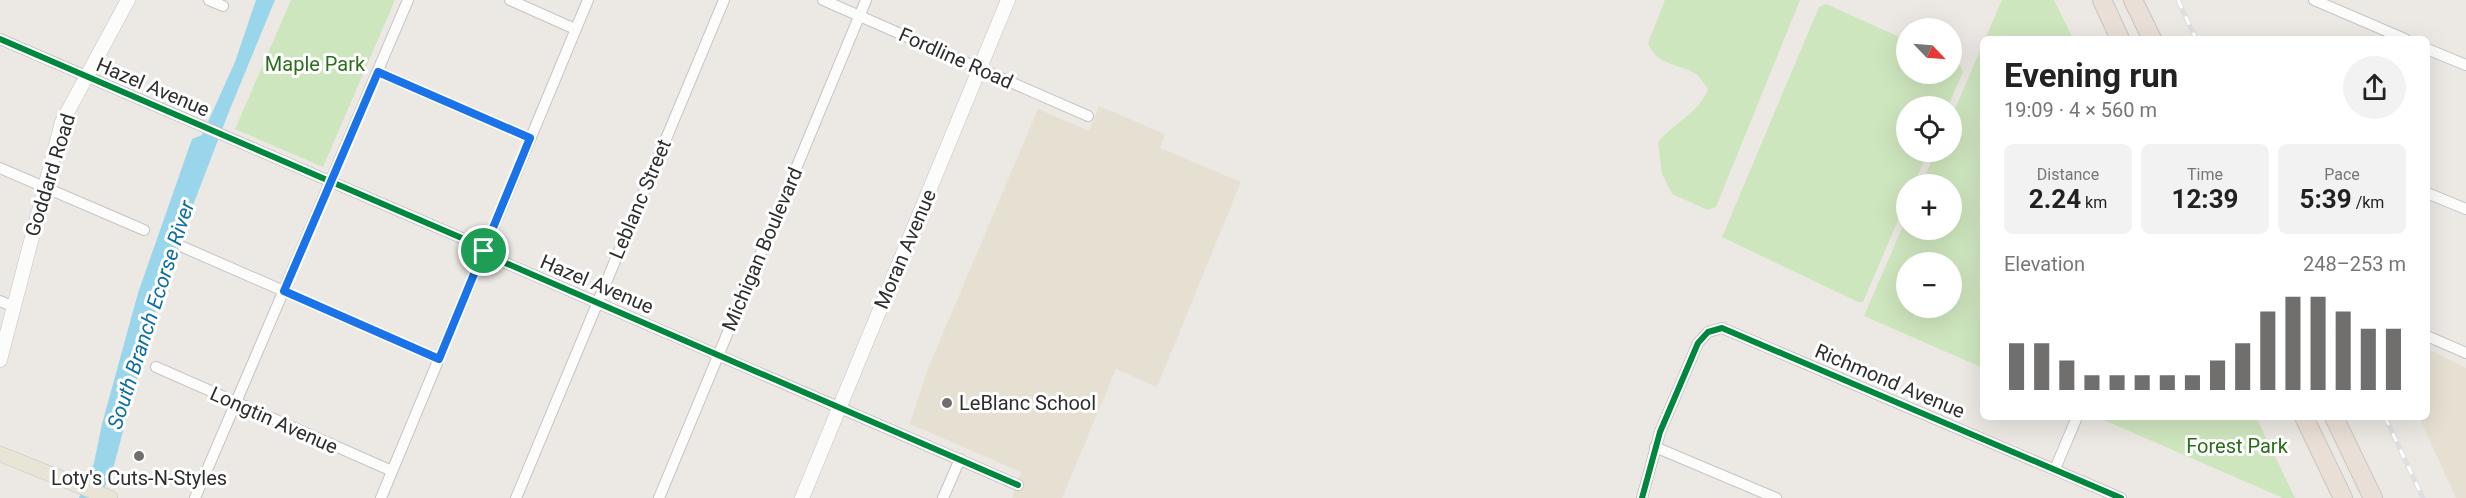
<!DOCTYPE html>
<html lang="en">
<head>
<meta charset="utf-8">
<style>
  :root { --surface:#fff; --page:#f2f2f2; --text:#222; --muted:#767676; --accent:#706f6e }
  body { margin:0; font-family:Roboto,sans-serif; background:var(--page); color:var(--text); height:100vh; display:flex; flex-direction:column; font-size:22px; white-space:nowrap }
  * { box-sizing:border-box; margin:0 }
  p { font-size:20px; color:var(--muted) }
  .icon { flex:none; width:33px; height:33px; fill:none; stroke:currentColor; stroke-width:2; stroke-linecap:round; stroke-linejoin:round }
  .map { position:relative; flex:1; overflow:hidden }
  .drawer { position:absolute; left:1980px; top:36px; width:450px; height:384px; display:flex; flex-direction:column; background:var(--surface); border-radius:9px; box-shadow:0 6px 24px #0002 }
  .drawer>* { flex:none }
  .needle { width:39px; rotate:115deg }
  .controls { position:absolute; left:1896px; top:18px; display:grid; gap:12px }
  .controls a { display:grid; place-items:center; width:66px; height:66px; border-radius:50%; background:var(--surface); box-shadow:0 6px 24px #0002; font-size:30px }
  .pin { position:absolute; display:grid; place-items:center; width:51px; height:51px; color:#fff; margin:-26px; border:3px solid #fff; border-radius:50%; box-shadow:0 2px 6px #0007 }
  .round { display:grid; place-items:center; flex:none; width:63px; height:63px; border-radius:32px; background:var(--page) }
  .summary { display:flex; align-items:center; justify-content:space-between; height:102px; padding:0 24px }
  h1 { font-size:33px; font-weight:700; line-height:45px }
  .metrics { display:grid; grid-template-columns:repeat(3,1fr); gap:9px; height:102px; padding:6px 24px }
  .metrics div { display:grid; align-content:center; border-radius:9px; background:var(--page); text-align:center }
  .metrics b { font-size:26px; font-weight:700 }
  .metrics small { font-size:16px; font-weight:400 }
  .metrics p { font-size:16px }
  .chart { height:168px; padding:12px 24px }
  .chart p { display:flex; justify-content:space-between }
  .chart svg { width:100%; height:108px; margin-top:6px; stroke:var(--accent); stroke-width:6 }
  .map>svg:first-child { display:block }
</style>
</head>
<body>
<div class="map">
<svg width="2466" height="498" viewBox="0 0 2466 498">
  <rect width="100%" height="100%" fill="#ece8e4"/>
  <g fill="#e6e0d3">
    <polygon points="1099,106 1165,134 1160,148 1241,182 1157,387 1116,369 1062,498 1014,498 1012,497 1021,472 910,424 927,371 1038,109 1089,131"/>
    <polygon points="2427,349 2466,368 2466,498 2456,498 2419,417 2427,417"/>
  </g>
  <g fill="#cee6be" fill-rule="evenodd">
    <polygon points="291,0 395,0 323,167 235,129"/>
    <path d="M 1665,0 L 1800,0 L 1716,207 L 1708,210 L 1672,194 L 1662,174 L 1658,142 C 1676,121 1699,113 1708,89 C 1705,85 1700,77 1696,74 C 1678,63 1657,66 1648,43 Z"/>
    <polygon points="2002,0 2054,0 2073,39 1985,39"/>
    <polygon points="1826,4 1906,40 1906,74 1952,74 1952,60 1959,63 1963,72 1948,106 1906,106 1906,152 1928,152 1914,184 1906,184 1906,202 1863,302 1858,302 1722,237 1819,7"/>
    <path d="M 1983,44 L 1983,368 L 1864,316 L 1906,219 L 1906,230 L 1952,230 L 1952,184 L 1921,184 L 1936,152 L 1952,152 L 1952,116 ZM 1952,262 L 1952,308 L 1906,308 L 1906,262 Z"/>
    <polygon points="2097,417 2256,417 2295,498 2283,498"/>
  </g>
  <polygon fill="#99d6ec" points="256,0 275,0 230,109 175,252 152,322 114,465 100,498 79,498 94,463 102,424 138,293 192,139 202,135 235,62"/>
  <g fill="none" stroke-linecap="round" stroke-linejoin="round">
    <defs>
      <g id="street">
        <polyline points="209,0 223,6"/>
        <polyline points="510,0 575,29"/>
        <polyline points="823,0 1088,116"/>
        <polyline points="2314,0 2405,39"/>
        <polyline points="0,39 471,242 494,258 1018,485"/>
        <polyline points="2427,49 2466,65"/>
        <polyline points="378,72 530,138"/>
        <polyline points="0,168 144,230"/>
        <polyline points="2427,193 2466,209"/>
        <polyline points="183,247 439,359"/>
        <polyline points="0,301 14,307"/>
        <polyline points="2427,336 2466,353"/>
        <polyline points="156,367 392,471"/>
        <polyline points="1655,447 1776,498"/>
        <polyline points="2055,469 2077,417"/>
        <polyline points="195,498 408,0"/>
        <polyline points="381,498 588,0"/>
        <polyline points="516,498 724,0"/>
        <polyline points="659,498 866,0"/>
        <polyline points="943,498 960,459"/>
        <polyline points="1642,498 1660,432 1698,343 1708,332 1722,328 2121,498"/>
      </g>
      <g id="secondary">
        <polyline points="0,360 62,122 128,0"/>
        <polyline points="802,498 1008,0"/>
      </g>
      <polyline id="primary" points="0,454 110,498"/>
      <g id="highway">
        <polyline points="2102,0 2120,39"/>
        <polyline points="2133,0 2152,39"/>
        <polyline points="2304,417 2343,498"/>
        <polyline points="2334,417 2373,498"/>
      </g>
    </defs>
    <use href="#street" stroke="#c5c4c5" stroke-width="12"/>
    <use href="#secondary" stroke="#c5c4c5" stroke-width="15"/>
    <use href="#primary" stroke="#c6c5c4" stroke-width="16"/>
    <use href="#highway" stroke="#c6c5c4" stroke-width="20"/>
    <use href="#street" stroke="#fcfcfb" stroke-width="10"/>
    <use href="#secondary" stroke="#fcfcfb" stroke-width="14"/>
    <use href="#primary" stroke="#e8e4d6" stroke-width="15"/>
    <use href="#highway" stroke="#eadfd6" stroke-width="18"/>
    <defs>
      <g id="rail">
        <polyline points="2178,0 2196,39"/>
        <polyline points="2385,417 2423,498"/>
      </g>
    </defs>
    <use href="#rail" stroke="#dfdfe1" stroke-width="5"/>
    <use href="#rail" stroke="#fff" stroke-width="3" stroke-dasharray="9" stroke-linecap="butt"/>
    <defs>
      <g id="cycleway">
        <polyline points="0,39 471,242 494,258 1018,485"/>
        <polyline points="1642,498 1660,432 1698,343 1708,332 1722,328 2121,498"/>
      </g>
    </defs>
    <use href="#cycleway" stroke="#fff" stroke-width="10"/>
    <use href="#cycleway" stroke="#00873e" stroke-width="6"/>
  </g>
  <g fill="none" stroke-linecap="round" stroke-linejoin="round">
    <defs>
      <polygon id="route" points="378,72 530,138 439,359 284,291"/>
    </defs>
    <use href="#route" stroke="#fff" stroke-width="12"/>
    <use href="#route" stroke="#1a73e8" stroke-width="8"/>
  </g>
  <g fill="#706f6e" stroke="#fff" stroke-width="2">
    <circle cx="947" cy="403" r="6"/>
    <circle cx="139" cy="456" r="6"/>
  </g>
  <g text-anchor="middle" stroke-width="6" stroke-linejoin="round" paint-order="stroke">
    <g font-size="20" fill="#2e2e2e" stroke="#fff">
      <text transform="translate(956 58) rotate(24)" y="7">Fordline Road</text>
      <text transform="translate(153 87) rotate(23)" y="7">Hazel Avenue</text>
      <text transform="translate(50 175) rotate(-73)" y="7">Goddard Road</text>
      <text transform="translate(640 199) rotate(-67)" y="7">Leblanc Street</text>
      <text transform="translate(762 249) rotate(-67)" y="7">Michigan Boulevard</text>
      <text transform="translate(905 249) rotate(-67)" y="7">Moran Avenue</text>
      <text transform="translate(597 284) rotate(23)" y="7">Hazel Avenue</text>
      <text transform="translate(1890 381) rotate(23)" y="7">Richmond Avenue</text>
      <text transform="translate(274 420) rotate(24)" y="7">Longtin Avenue</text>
    </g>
    <g font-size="20" fill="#2c6e1b" stroke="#fff">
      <text x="315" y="71">Maple Park</text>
      <text x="2237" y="453">Forest Park</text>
    </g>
    <g font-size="20" fill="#2e2e2e" stroke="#fff" text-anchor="start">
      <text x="959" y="410">LeBlanc School</text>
      <text x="139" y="485" text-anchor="middle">Loty's Cuts-N-Styles</text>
    </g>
    <g font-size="21" font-style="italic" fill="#0d6fa3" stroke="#fff">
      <text transform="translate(151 315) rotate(-72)" y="7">South Branch Ecorse River</text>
    </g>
  </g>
</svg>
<div class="controls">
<a><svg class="needle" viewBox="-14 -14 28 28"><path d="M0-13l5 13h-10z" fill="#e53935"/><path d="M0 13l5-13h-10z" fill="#767676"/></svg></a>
<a><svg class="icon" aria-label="locate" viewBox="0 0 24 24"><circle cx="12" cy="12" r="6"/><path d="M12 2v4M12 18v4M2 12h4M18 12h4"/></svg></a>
<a>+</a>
<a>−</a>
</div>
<div class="pin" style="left:484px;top:251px;background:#1e9e55"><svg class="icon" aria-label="arrive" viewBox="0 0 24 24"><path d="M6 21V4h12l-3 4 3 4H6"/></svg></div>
<section class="drawer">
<div class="summary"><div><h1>Evening run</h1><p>19:09 · 4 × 560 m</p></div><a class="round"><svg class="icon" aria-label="share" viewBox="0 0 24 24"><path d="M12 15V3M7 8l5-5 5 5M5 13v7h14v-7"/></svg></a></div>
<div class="metrics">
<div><p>Distance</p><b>2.24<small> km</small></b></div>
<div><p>Time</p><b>12:39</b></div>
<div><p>Pace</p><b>5:39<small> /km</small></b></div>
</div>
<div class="chart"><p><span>Elevation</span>248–253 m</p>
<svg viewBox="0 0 160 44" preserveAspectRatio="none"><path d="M5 44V25M15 44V25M25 44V32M35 44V38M45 44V38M55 44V38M65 44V38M75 44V38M85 44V32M95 44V25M105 44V12M115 44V6M125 44V6M135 44V12M145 44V19M155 44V19"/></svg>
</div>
</section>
</div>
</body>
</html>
